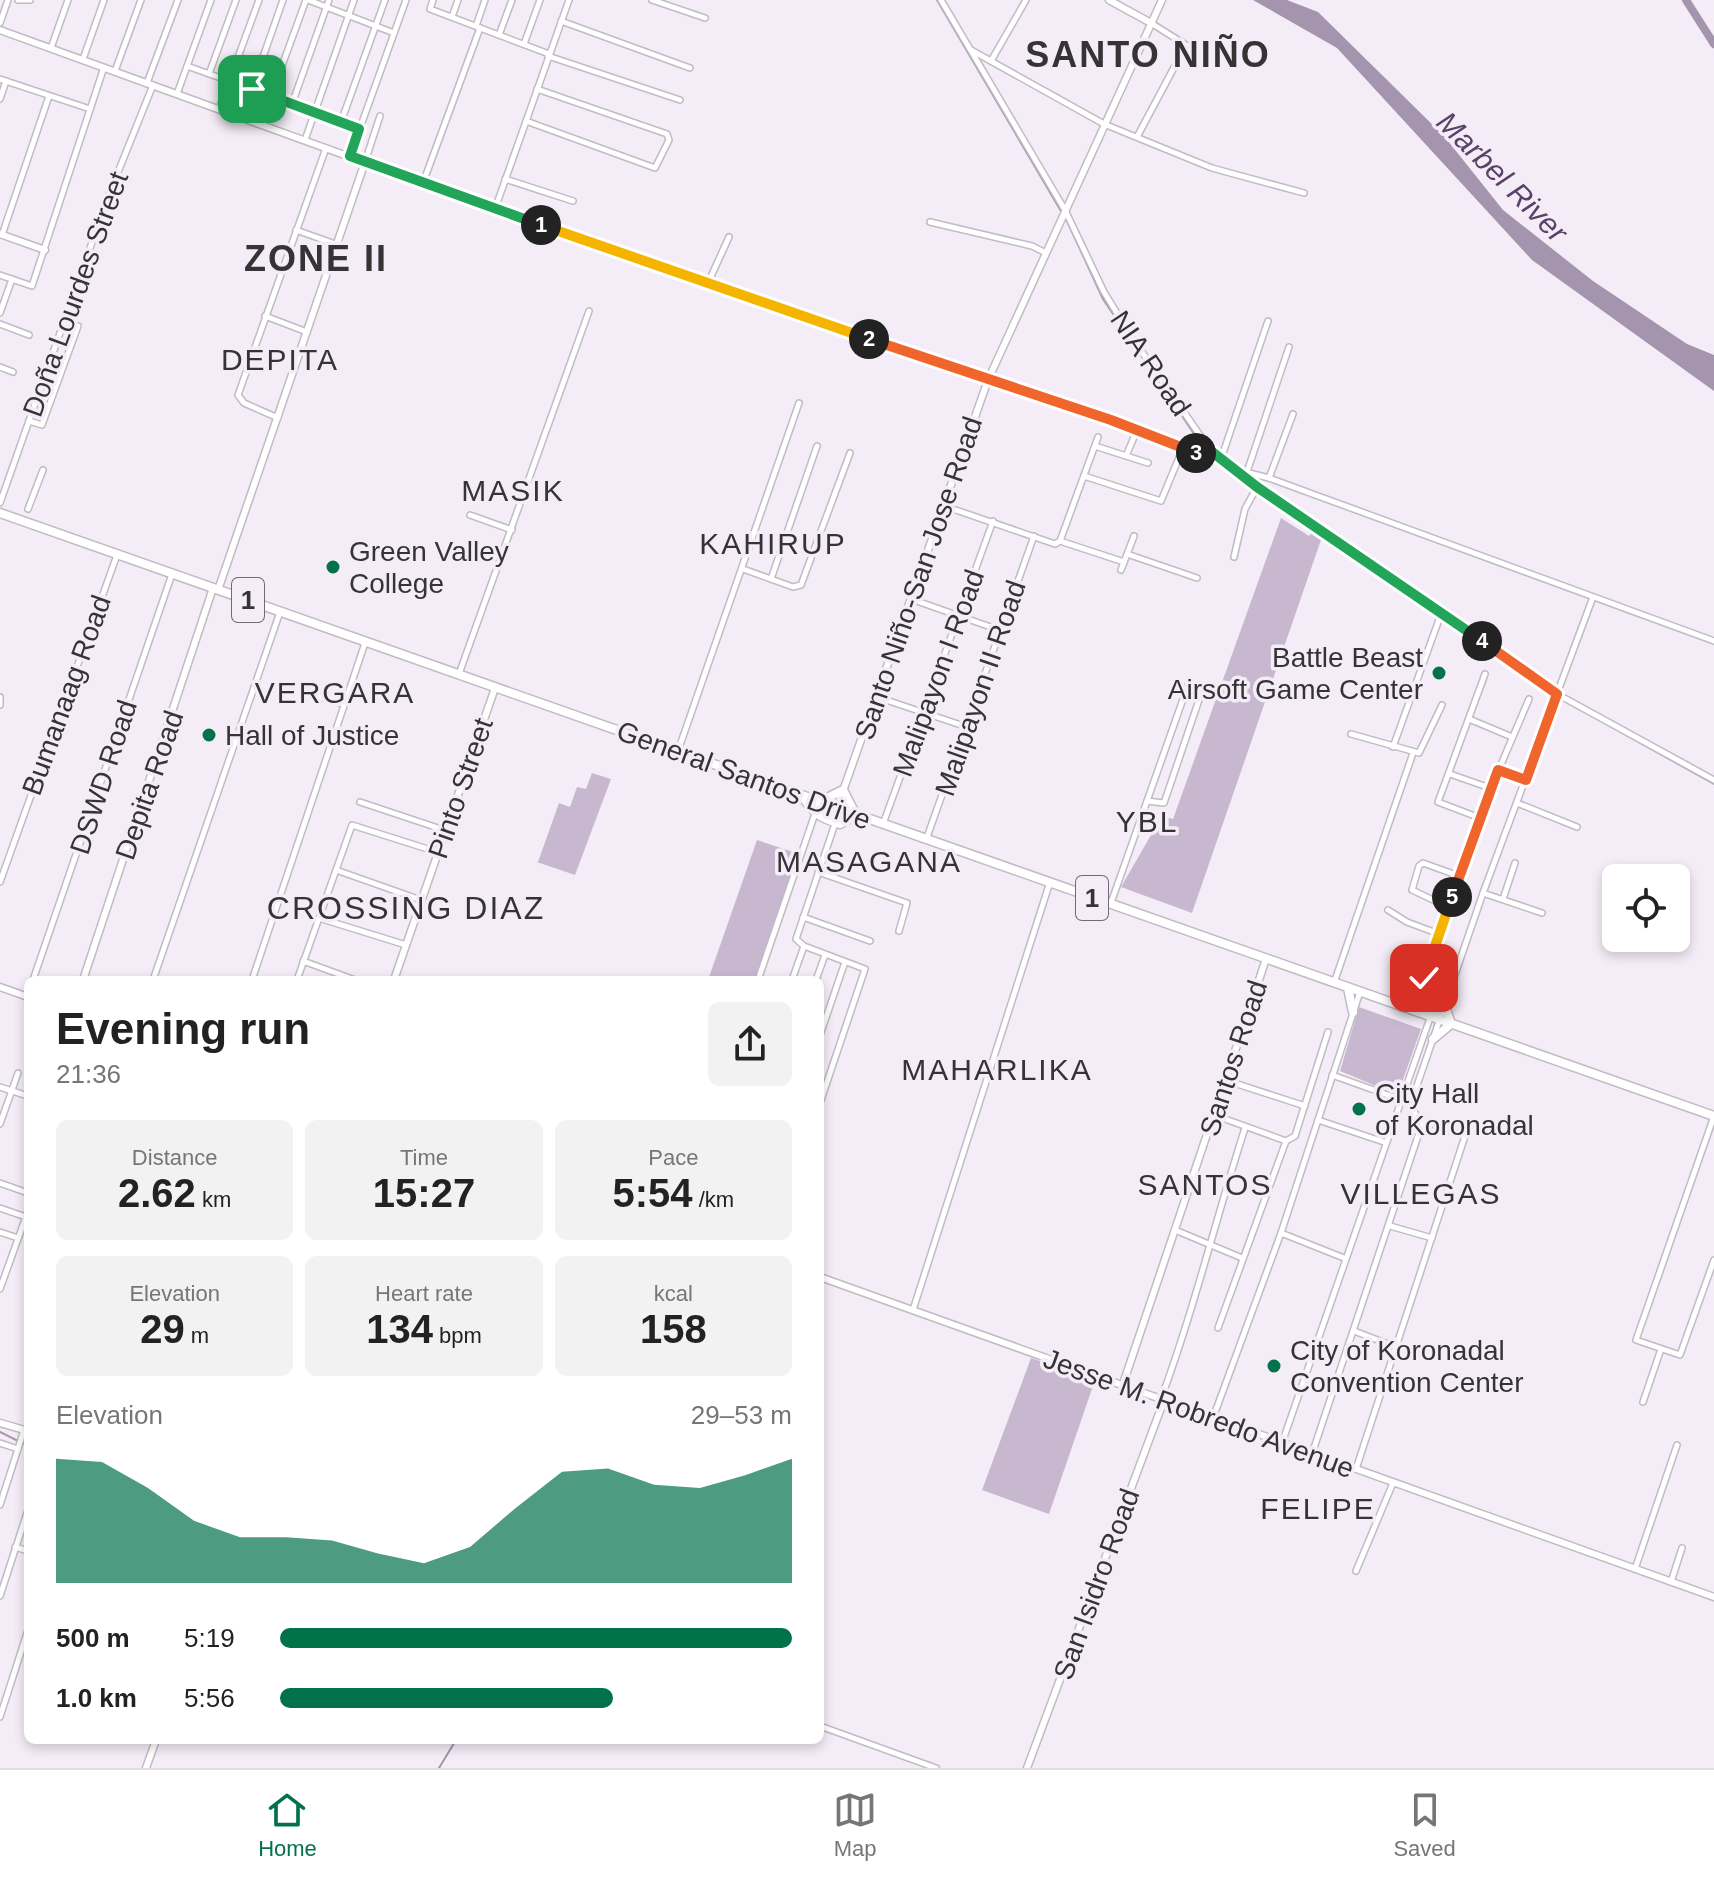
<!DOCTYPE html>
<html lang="en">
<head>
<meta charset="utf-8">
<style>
  :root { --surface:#fff; --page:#f2f2f2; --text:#222; --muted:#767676; --line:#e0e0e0; --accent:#02724b }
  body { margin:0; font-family:Arial,sans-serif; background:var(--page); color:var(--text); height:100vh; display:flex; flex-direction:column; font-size:30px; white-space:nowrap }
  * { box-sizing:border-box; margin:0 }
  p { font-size:26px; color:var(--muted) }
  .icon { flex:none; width:44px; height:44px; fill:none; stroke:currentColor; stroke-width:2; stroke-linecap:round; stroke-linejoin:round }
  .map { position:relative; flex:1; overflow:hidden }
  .drawer { position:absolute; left:24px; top:976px; width:800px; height:768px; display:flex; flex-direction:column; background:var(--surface); border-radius:12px; box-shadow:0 4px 12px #0003 }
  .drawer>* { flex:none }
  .buttons { position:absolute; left:1602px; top:864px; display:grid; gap:16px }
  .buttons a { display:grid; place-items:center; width:88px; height:88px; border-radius:12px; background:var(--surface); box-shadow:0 4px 12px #0003; font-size:40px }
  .pin { position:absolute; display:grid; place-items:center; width:68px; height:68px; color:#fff; margin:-34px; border-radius:16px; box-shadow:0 4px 12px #0006 }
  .km { position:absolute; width:40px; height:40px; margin:-20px; border-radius:50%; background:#222; color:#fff; font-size:22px; line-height:40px; text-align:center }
  .round { display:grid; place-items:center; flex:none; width:84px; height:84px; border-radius:12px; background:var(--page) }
  .headline { display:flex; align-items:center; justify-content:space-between; height:136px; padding:0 32px }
  h1 { font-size:44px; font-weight:700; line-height:60px }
  .stats { display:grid; grid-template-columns:repeat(3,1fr); gap:12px; height:136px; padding:8px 32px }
  .stats div { display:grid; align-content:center; border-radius:12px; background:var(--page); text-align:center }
  .stats b { font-size:40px; font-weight:700 }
  .stats small { font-size:22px; font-weight:400 }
  .stats p { font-size:22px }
  .chart { height:224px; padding:16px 32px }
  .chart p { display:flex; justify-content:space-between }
  .chart svg { width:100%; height:144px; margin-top:8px; fill:var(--accent); opacity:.7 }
  ul { padding:0 32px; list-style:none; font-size:26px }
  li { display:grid; grid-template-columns:128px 96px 1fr; align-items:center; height:60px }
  li i { height:20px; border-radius:10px; background:var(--accent) }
  .tabs { display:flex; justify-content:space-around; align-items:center; height:112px; border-top:2px solid var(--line); background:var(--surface); font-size:22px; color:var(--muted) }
  .tabs a { display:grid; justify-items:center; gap:4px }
  .tabs .selected { color:var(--accent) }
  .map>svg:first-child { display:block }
</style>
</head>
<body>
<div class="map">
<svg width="1714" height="1768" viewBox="0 0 1714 1768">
  <rect width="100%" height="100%" fill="#f4edf7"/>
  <g fill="#c7b8d0">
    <polygon points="1281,518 1309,536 1313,531 1322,537 1192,913 1121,887 1162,816 1173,819"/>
    <polygon points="592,773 611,779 575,875 534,861 538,862 559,803 570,807 577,787 586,789"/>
    <polygon points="757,840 799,854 755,980 708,980"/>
    <polygon points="1359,1007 1421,1029 1400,1088 1376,1086 1340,1071"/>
    <polygon points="1031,1358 1095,1380 1049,1514 982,1490"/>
  </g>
  <polygon fill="#a494ad" points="1253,0 1287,0 1318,12 1444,136 1503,210 1593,281 1687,344 1714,355 1714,391 1532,260 1337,48"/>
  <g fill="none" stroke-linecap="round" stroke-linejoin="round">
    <g stroke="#a494ad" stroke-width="2">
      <polyline points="937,0 1061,211"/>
      <polyline points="1067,221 1103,299 1205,450"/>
      <polyline points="1209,455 1247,482"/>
      <polyline points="1463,632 1492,652"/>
      <polyline points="1494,654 1516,669"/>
      <polyline points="1534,681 1553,695"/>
      <polyline points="1610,726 1714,784"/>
      <polyline points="0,1432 28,1446"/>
      <polyline points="439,1768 456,1740"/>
    </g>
    <polyline stroke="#a494ad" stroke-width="8" points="1686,0 1714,44"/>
    <defs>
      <g id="minor">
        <polyline points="18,0 30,0"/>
        <polyline points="308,0 394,33"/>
        <polyline points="433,0 430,9 549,54"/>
        <polyline points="652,0 705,18"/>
        <polyline points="941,0 1065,210 1104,292 1133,339 1211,451 1257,487 1557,694 1714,780"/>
        <polyline points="452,17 458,0"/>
        <polyline points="561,21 690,68"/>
        <polyline points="0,23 8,0"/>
        <polyline points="476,26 485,0"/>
        <polyline points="499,35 512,0"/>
        <polyline points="524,44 540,0"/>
        <polyline points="51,48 68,0"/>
        <polyline points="971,50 1104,124 1212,168 1304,193"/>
        <polyline points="548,56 680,100"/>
        <polyline points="83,59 104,0"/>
        <polyline points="991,61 1026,0"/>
        <polyline points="187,66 229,81"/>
        <polyline points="115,71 141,0"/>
        <polyline points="209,74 236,0"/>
        <polyline points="0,79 90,109"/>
        <polyline points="147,83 178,0"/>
        <polyline points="252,89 359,129"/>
        <polyline points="177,94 211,0"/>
        <polyline points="271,96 306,0"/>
        <polyline points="0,99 6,81"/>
        <polyline points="292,104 329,0"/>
        <polyline points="219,109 259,0"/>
        <polyline points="242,117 283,0"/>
        <polyline points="526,121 655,168 669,140 667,134 537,89"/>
        <polyline points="341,122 385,0"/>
        <polyline points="1137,137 1186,45 1151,23"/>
        <polyline points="305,140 354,0"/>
        <polyline points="350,156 406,0"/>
        <polyline points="365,162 380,116"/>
        <polyline points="505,179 573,201"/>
        <polyline points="423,183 480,28"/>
        <polyline points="495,209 569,0"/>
        <polyline points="930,222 1032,246 1046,253"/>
        <polyline points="296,230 338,245"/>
        <polyline points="2,235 49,96"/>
        <polyline points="0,275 32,286 104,67"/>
        <polyline points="708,283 729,237"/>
        <polyline points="0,313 12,279"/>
        <polyline points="265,316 307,332"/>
        <polyline points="0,324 29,335"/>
        <polyline points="0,367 13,372"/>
        <polyline points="988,380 1111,420 1197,454 1211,451"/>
        <polyline points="278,418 244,403 238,395 326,148"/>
        <polyline points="29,421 42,425 78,326 64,321"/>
        <polyline points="1095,446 1148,463"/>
        <polyline points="1126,456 1137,430"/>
        <polyline points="1221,459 1268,321"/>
        <polyline points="1237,470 1269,478 1714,641"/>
        <polyline points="1247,472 1289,347"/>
        <polyline points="1084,476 1161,501 1183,448"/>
        <polyline points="1269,478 1293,414"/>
        <polyline points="0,503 108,197 153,85"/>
        <polyline points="944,506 1055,544 1060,541 1124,562"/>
        <polyline points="28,509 43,470"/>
        <polyline points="470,515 512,530"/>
        <polyline points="1060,541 1098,437"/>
        <polyline points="1127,554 1197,578"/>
        <polyline points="1234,557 1245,509 1257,487"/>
        <polyline points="743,569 793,587 801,585 850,453"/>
        <polyline points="1121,570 1134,536"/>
        <polyline points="771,579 817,446"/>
        <polyline points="911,599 1002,631"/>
        <polyline points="459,674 589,311"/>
        <polyline points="308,693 343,704"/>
        <polyline points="0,697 0,705"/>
        <polyline points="877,697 967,727"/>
        <polyline points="1469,719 1512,737"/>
        <polyline points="1351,734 1419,753 1442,705"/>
        <polyline points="1393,747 1441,614"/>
        <polyline points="678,751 799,403"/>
        <polyline points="1498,770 1526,780"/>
        <polyline points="1450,774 1490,788"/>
        <polyline points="1147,801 1164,803 1200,697"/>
        <polyline points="360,802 444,830"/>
        <polyline points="1517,803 1577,827"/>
        <polyline points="1480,818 1438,802 1485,674"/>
        <polyline points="883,824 993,521"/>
        <polyline points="926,840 1034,536"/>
        <polyline points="336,870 421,900"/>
        <polyline points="818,872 907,903 899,931"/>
        <polyline points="0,882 117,555"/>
        <polyline points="1483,893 1542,913"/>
        <polyline points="1503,899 1515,863"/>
        <polyline points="1111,903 1188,685"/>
        <polyline points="1448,907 1412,890 1419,866 1423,863 1459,876"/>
        <polyline points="1388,910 1407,922 1439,934"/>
        <polyline points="803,917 870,941"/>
        <polyline points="319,918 406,945"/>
        <polyline points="303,961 355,980"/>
        <polyline points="33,980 172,574"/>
        <polyline points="153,980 280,612"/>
        <polyline points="252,980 365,643"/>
        <polyline points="297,980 352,825 437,852"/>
        <polyline points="758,980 819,802"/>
        <polyline points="792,980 804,946"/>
        <polyline points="816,980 825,955"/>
        <polyline points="1334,983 1413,753"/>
        <polyline points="1412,1011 1491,788 1529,699"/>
        <polyline points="820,1035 845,962"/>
        <polyline points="1332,1075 1399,1099"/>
        <polyline points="1225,1080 1305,1106"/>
        <polyline points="0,1087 28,1096"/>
        <polyline points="820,1103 865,969 804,946 796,939 840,809"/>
        <polyline points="1214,1115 1286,1141 1218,1328"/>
        <polyline points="1714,1116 1636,1340 1680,1355 1714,1260"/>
        <polyline points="1318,1120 1384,1142"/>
        <polyline points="0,1124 18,1073"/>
        <polyline points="1286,1141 1295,1136 1328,1032"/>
        <polyline points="0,1183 28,1193"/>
        <polyline points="0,1208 26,1217"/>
        <polyline points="1390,1226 1432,1238"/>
        <polyline points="1175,1230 1242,1258"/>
        <polyline points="0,1232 18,1238"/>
        <polyline points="1281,1233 1344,1258"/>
        <polyline points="0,1289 28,1211"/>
        <polyline points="913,1310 1050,882"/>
        <polyline points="1354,1331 1396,1347"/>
        <path d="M 1161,1399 C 1194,1310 1216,1218 1245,1128"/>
        <polyline points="1643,1402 1661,1349"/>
        <polyline points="1213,1418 1281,1233 1360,992"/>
        <polyline points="0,1443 18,1449"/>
        <polyline points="1282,1443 1430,1018"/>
        <polyline points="1312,1454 1423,1121"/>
        <polyline points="1356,1469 1465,1136 1417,1118 1411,1103 1483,893 1593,597"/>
        <polyline points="0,1505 24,1430"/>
        <polyline points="15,1547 28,1551"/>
        <polyline points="1635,1569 1677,1445"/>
        <polyline points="1356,1571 1393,1483"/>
        <polyline points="1671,1582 1682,1548"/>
        <polyline points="0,1596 28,1510"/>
        <polyline points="0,1717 28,1630"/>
        <polyline points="820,1726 936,1768"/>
      </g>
      <g id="tertiary">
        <polyline points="1109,0 1151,23"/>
        <polyline points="0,234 45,250"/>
        <polyline points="218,590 365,162"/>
        <polyline points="83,980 213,588"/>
        <polyline points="394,980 495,688"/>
        <polyline points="1123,1384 1266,959"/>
        <polyline points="0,1423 28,1431"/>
        <polyline points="1027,1768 1164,1400"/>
      </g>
      <g id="secondary">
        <polyline points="0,30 474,202 988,380"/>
        <polyline points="837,808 988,380 1162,0"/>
        <polyline points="0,987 28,997"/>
        <polyline points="820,1277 1714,1597"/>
        <polyline points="146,1768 156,1740"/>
      </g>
      <g id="trunk">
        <polyline points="0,513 1714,1116"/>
        <path d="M 803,797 C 814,814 821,818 840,824 L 856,815"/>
        <polyline points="819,802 843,790 856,815"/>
        <polyline points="1348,988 1353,1012"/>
        <polyline points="1400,1006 1418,994"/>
        <polyline points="1430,1017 1444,1003 1451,1024"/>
        <polyline points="1433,1039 1451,1024"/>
      </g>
    </defs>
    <use href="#minor" stroke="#c1bbc4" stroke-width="8"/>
    <use href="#tertiary" stroke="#c1bbc4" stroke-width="9"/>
    <use href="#secondary" stroke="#c1bbc4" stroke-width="9"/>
    <use href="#trunk" stroke="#c1bbc4" stroke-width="11"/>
    <use href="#minor" stroke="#fff" stroke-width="5"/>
    <use href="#tertiary" stroke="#fff" stroke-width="6"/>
    <use href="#secondary" stroke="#fff" stroke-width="6"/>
    <use href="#trunk" stroke="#fff" stroke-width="8"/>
  </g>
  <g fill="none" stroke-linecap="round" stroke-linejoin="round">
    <defs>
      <polyline id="split-1" points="252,89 359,129 350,156 541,225"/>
      <polyline id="split-2" points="541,225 869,339"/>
      <polyline id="split-3" points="869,339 1111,420 1196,453"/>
      <polyline id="split-4" points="1196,453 1211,451 1257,487 1482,641"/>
      <polyline id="split-5" points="1452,897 1498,770 1526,780 1557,694 1482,641"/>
      <polyline id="split-6" points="1424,978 1452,897"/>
    </defs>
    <use href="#split-1" stroke="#fff" stroke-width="16"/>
    <use href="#split-2" stroke="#fff" stroke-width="16"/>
    <use href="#split-3" stroke="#fff" stroke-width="16"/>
    <use href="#split-4" stroke="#fff" stroke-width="16"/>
    <use href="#split-5" stroke="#fff" stroke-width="16"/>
    <use href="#split-6" stroke="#fff" stroke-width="16"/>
    <use href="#split-1" stroke="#22a559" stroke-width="10"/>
    <use href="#split-2" stroke="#f5b400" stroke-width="10"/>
    <use href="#split-3" stroke="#f0652b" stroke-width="10"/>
    <use href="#split-4" stroke="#22a559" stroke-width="10"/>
    <use href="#split-5" stroke="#f0652b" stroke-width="10"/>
    <use href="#split-6" stroke="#f5b400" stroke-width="10"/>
  </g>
  <g fill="#02724b" stroke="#f4edf7" stroke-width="3">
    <circle cx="333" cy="567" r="8"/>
    <circle cx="1439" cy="673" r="8"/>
    <circle cx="209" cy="735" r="8"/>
    <circle cx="1359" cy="1109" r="8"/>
    <circle cx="1274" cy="1366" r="8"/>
  </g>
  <g text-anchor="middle" stroke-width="7" stroke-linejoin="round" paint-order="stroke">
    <g fill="#f4edf7" stroke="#6f6b71" stroke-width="2">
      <rect x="232" y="578" width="32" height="44" rx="6"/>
      <rect x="1076" y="876" width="32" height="44" rx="6"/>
    </g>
    <g font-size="26" font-weight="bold" fill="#363337">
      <text x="248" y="609">1</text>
      <text x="1092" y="907">1</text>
    </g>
    <g font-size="28" fill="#363337" stroke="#f4edf7">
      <text transform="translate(75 294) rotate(-70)" y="10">Doña Lourdes Street</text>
      <text transform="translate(1151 363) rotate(56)" y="10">NIA Road</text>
      <text transform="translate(918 578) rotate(-71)" y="10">Santo Niño-San Jose Road</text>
      <text transform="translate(938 673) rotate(-70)" y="10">Malipayon I Road</text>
      <text transform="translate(980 688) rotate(-71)" y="10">Malipayon II Road</text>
      <text transform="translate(66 695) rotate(-70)" y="10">Bumanaag Road</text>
      <text transform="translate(744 775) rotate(20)" y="10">General Santos Drive</text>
      <text transform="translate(103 777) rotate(-72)" y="10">DSWD Road</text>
      <text transform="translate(149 785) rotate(-71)" y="10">Depita Road</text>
      <text transform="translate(460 788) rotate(-71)" y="10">Pinto Street</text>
      <text transform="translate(1233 1058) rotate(-72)" y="10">Santos Road</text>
      <text transform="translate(1199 1413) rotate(20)" y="10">Jesse M. Robredo Avenue</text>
      <text transform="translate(1096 1584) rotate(-70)" y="10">San Isidro Road</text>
    </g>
    <g font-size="28" fill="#363337" stroke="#f4edf7" text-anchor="start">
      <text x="349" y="561">Green Valley<tspan x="349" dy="32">College</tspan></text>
      <text x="1423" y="667" text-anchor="end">Battle Beast<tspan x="1423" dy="32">Airsoft Game Center</tspan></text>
      <text x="225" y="745">Hall of Justice</text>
      <text x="1375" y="1103">City Hall<tspan x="1375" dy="32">of Koronadal</tspan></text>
      <text x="1290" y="1360">City of Koronadal<tspan x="1290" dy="32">Convention Center</tspan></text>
    </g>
    <g font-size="30" font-style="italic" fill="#5b4168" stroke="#f4edf7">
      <text transform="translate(1502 177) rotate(45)" y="10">Marbel River</text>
    </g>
    <g font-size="30" letter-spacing="2" fill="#363337" stroke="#f4edf7">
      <text x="280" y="370">DEPITA</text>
      <text x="513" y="501">MASIK</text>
      <text x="773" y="554">KAHIRUP</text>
      <text x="335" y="703">VERGARA</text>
      <text x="1147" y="832">YBL</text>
      <text x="869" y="872">MASAGANA</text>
      <text x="997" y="1080">MAHARLIKA</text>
      <text x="1205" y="1195">SANTOS</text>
      <text x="1421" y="1204">VILLEGAS</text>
      <text x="1318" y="1519">FELIPE</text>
    </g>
    <g font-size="32" letter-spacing="2" fill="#363337" stroke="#f4edf7">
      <text x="406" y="919">CROSSING DIAZ</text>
    </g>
    <g font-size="36" font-weight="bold" letter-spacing="2" fill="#363337" stroke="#f4edf7">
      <text x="1148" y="67">SANTO NIÑO</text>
      <text x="316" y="271">ZONE II</text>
    </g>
  </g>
</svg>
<div class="buttons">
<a><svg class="icon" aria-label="locate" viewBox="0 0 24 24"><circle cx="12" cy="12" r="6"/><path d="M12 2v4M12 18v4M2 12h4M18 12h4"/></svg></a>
</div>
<div class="pin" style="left:252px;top:89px;background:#1e9e55"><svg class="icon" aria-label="arrive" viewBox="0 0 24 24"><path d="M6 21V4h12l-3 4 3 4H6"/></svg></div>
<div class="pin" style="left:1424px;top:978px;background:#d93025"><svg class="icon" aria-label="check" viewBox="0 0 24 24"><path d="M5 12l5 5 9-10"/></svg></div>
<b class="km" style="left:541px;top:225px">1</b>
<b class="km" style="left:869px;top:339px">2</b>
<b class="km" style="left:1196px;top:453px">3</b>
<b class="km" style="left:1482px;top:641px">4</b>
<b class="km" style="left:1452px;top:897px">5</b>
<section class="drawer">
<div class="headline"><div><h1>Evening run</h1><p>21:36</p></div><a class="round"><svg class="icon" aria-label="share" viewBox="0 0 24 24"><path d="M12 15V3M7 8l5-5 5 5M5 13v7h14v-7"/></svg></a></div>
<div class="stats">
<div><p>Distance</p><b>2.62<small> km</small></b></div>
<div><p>Time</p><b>15:27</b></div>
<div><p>Pace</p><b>5:54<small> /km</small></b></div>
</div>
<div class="stats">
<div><p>Elevation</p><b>29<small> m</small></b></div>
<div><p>Heart rate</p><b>134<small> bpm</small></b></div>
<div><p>kcal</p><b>158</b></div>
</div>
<div class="chart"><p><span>Elevation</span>29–53 m</p>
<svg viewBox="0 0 160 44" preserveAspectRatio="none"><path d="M0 44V6L10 7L20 15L30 25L40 30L50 30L60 31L70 35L80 38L90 33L100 21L110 10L120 9L130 14L140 15L150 11L160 6V44z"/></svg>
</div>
<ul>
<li><b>500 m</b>5:19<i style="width:100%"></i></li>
<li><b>1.0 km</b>5:56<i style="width:65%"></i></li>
</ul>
</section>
</div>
<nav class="tabs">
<a class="selected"><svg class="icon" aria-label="home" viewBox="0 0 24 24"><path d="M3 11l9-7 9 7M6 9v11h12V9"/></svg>Home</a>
<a><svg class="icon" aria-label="map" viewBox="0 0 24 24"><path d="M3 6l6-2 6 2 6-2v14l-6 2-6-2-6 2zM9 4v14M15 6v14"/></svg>Map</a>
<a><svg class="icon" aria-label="saved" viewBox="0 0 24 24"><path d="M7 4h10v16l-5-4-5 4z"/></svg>Saved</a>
</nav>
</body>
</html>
